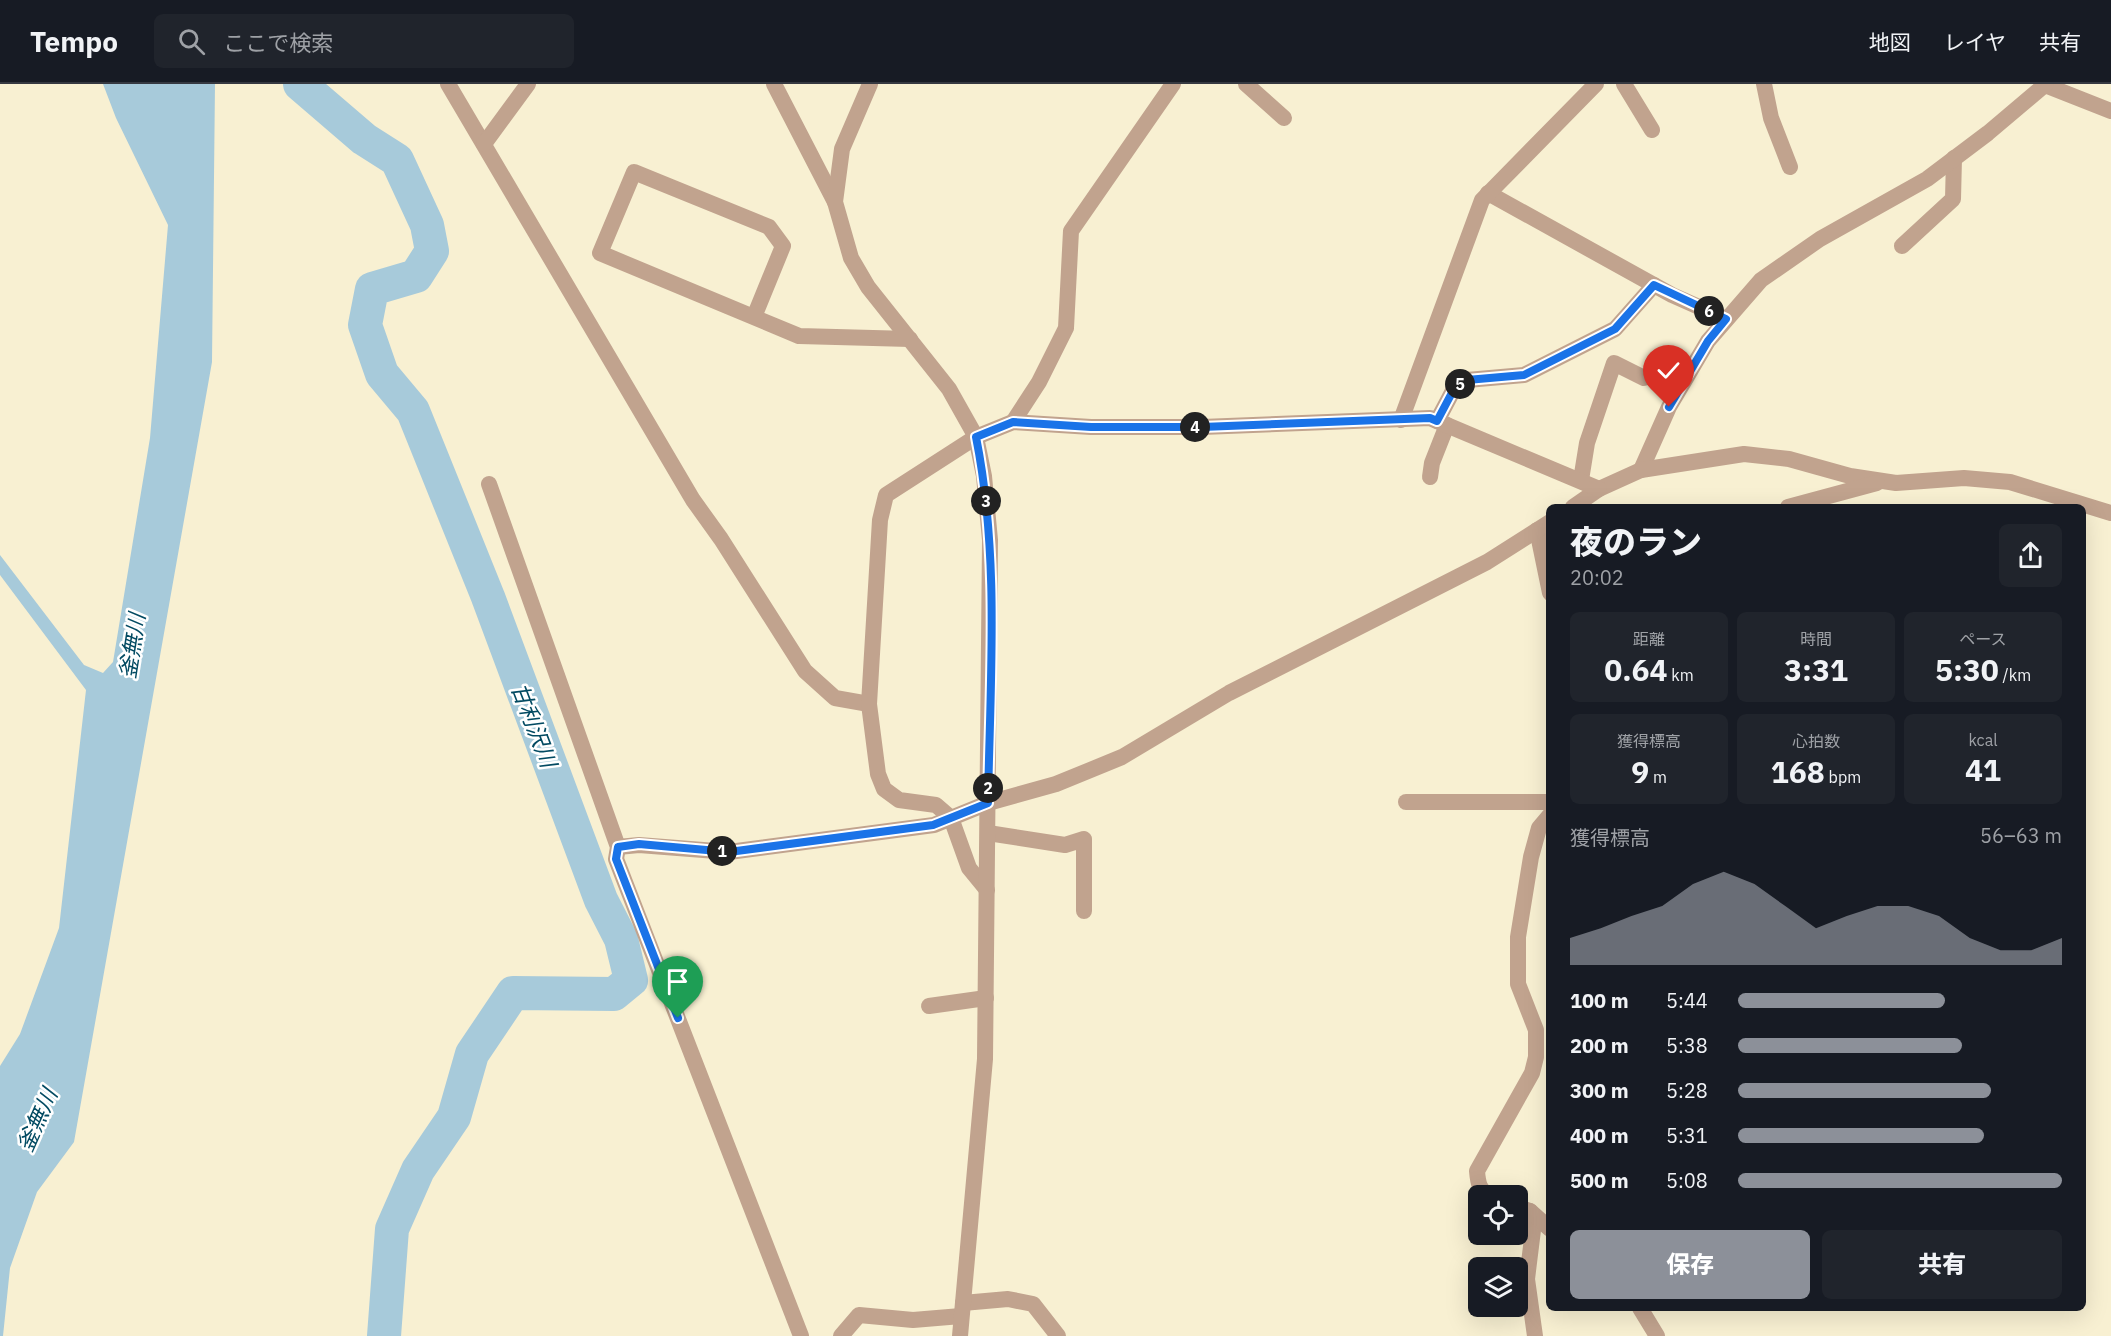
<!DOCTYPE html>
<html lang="ja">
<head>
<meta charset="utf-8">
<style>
  :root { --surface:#171b24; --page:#20242c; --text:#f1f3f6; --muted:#9ea1a6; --line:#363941; --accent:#8c9099 }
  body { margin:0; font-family:"IBM Plex Sans","Noto Sans JP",sans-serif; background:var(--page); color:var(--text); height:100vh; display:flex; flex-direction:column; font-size:22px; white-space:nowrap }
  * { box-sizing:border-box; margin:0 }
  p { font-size:20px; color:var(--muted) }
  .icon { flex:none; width:33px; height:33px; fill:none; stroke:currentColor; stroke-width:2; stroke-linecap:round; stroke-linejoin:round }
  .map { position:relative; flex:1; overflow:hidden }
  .sheet { position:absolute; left:1546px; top:420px; width:540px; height:807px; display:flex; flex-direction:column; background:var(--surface); border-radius:9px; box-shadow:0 6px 24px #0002 }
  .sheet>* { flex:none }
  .controls { position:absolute; left:1468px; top:1101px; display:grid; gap:12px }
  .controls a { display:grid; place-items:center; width:60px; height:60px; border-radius:9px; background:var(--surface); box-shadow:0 6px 24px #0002; font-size:30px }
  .pin { position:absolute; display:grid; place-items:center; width:51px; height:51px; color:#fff; margin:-62px -26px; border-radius:50% 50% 50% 0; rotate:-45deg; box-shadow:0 0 6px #0007 }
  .pin .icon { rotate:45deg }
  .km { position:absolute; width:30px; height:30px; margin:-15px; border-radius:50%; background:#222; color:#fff; font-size:16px; line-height:30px; text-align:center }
  .round { display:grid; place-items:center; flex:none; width:63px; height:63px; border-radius:9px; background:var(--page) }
  .headline { display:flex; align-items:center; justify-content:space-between; height:102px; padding:0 24px }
  h1 { font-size:33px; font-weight:800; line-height:45px }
  .figures { display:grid; grid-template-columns:repeat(3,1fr); gap:9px; height:102px; padding:6px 24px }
  .figures div { display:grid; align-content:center; border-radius:9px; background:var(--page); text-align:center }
  .figures b { font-size:30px; font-weight:800 }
  .figures small { font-size:16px; font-weight:400 }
  .figures p { font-size:16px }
  .chart { height:168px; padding:12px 24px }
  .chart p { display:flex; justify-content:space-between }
  .chart svg { width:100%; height:108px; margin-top:6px; fill:var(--accent); opacity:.7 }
  .cta { display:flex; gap:12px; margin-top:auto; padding:12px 24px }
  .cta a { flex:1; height:69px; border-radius:9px; background:var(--accent); color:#fff; font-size:24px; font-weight:800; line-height:69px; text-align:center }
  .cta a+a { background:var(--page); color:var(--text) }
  ul { padding:0 24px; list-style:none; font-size:20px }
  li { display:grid; grid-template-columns:96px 72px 1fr; align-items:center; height:45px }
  li i { height:15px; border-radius:8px; background:var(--accent) }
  header { display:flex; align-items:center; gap:36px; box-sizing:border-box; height:84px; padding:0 30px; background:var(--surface); border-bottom:2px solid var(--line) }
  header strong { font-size:28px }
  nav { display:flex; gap:33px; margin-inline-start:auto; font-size:21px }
  .search { width:420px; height:54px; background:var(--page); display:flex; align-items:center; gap:15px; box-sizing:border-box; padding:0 21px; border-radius:9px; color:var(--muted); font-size:22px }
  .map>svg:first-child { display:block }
</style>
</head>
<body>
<header>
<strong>Tempo</strong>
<div class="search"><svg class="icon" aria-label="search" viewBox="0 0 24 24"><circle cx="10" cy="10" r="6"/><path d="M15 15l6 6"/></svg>ここで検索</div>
<nav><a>地図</a><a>レイヤ</a><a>共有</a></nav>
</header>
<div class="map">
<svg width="2111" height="1252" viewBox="0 0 2111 1252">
  <rect width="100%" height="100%" fill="#f8f0d2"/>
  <polygon fill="#a7cada" points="103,0 215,0 212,278 74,1058 37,1108 10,1184 3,1252 0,1252 0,982 20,950 59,844 86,606 0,491 0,471 84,581 103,589 113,578 150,354 168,141 116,34"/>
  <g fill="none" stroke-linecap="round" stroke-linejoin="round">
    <polyline stroke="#a7cada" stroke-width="34" points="300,0 364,55 397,76 427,141 432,167 416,192 372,205 365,241 382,290 413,327 488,513 601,816 621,855 631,896 614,910 513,909 472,970 454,1033 418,1086 392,1145 384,1252"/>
    <g stroke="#c1a38e" stroke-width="16">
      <polyline points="448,0 693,416 721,455 805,587 835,614 869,620"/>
      <polyline points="774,0 835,118"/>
      <polyline points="1246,0 1284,34"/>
      <polyline points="1624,0 1652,46"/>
      <polyline points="1764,0 1771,34 1790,83"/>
      <polyline points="2045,1 2111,27"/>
      <polyline points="484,60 528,0"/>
      <polyline points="1488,109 1672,211 1726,235"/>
      <polyline points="1902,162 1953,115 1954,74"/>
      <polyline points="754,233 783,162 769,143 634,88 600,169 799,252 910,255"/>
      <polyline points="1401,336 1482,116 1596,0"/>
      <polyline points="1437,337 1455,303 1467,296 1524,291 1615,245 1654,201"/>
      <polyline points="1013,338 1039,298 1066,244 1071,147 1173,0"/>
      <polyline points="1641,386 1669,323 1708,257 1761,196 1820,155 1927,95 1988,49 2046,0"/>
      <polyline points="1430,393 1432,379 1447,341"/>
      <polyline points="1581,396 1587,359 1614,279 1644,294"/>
      <polyline points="489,400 618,763 616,775 801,1252"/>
      <polyline points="1573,423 1599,405 1641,386 1744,370 1789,375 1850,392 1896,399 1964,394 2010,398 2111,429"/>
      <polyline points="1788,423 1877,399"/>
      <polyline points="1537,446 1550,509"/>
      <polyline points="1406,718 1550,718"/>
      <polyline points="988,749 1065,761 1084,755 1084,827"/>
      <polyline points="618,763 639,761 729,768 934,741 988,719 1056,700 1122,673 1229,609 1487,478 1550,438"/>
      <polyline points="987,806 969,784 951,734 936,721 899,716 884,705 878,690 869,620 880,436 886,411 976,353 1013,338 1091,343 1202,343 1430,334 1599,405"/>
      <polyline points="929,922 986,914"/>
      <path d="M 1491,1112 C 1479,1107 1478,1099 1477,1087 L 1532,989 L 1536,973 L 1536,946 L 1518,900 L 1518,853 L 1531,773 L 1539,744 L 1550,731"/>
      <polyline points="1518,1123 1530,1127 1534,1138 1527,1195 1535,1252"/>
      <polyline points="1530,1127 1550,1145"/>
      <polyline points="963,1219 1008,1215 1033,1220 1058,1252"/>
      <polyline points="1640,1224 1657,1252"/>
      <polyline points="841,1252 859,1231 913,1236 961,1232"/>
    </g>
    <polyline stroke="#c1a38e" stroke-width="16" points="870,0 842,65 835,118 851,174 868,203 949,305 976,353 984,392 990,456 985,975 960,1252"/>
  </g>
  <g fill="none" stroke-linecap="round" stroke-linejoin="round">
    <defs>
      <path id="route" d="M 678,934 L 616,775 L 618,763 L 639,760 L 729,768 L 933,741 L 988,719 C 990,597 1000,473 976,353 L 1013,338 L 1091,343 L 1202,343 L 1430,334 L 1437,337 L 1455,303 L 1467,296 L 1524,291 L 1615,245 L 1654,201 L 1726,235 L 1708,257 L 1669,323"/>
    </defs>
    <use href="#route" stroke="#fff" stroke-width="12"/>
    <use href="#route" stroke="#1a73e8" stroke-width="8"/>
  </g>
  <g text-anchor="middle" stroke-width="5" stroke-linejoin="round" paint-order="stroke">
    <g font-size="22" font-style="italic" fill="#024a62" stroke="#fff">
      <text transform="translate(132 562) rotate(-81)" y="8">釜無川</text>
      <text transform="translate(534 641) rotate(69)" y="8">甘利沢川</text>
      <text transform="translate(37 1036) rotate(-66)" y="8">釜無川</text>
    </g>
  </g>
</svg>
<div class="controls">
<a><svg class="icon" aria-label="locate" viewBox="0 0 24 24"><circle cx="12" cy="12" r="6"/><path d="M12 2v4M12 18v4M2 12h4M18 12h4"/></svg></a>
<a><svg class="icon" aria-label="layers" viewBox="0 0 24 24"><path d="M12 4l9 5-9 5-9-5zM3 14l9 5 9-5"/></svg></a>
</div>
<div class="pin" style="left:678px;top:934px;background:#1e9e55"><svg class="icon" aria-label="arrive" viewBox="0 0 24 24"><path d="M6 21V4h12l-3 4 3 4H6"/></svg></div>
<div class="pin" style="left:1669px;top:323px;background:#d93025"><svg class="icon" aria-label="check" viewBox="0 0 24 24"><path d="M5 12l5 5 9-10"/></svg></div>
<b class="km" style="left:722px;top:767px">1</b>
<b class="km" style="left:988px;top:704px">2</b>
<b class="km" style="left:986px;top:417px">3</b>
<b class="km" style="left:1195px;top:343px">4</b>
<b class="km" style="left:1460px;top:300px">5</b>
<b class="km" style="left:1709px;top:227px">6</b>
<section class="sheet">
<div class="headline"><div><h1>夜のラン</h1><p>20:02</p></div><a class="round"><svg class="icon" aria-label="share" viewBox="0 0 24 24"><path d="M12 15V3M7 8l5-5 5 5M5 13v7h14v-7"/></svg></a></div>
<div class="figures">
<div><p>距離</p><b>0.64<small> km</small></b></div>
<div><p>時間</p><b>3:31</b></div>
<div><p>ペース</p><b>5:30<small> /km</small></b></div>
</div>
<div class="figures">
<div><p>獲得標高</p><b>9<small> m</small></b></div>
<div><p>心拍数</p><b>168<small> bpm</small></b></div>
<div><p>kcal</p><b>41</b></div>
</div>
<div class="chart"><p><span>獲得標高</span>56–63 m</p>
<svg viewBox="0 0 160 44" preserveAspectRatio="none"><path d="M0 44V33L10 29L20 24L30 20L40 11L50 6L60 11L70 20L80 29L90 24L100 20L110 20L120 24L130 33L140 38L150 38L160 33V44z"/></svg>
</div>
<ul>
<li><b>100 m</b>5:44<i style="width:64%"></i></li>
<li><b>200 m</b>5:38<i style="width:69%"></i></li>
<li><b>300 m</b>5:28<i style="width:78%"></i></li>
<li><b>400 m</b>5:31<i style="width:76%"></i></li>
<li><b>500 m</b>5:08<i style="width:100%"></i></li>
</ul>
<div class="cta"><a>保存</a><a>共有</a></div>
</section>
</div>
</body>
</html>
